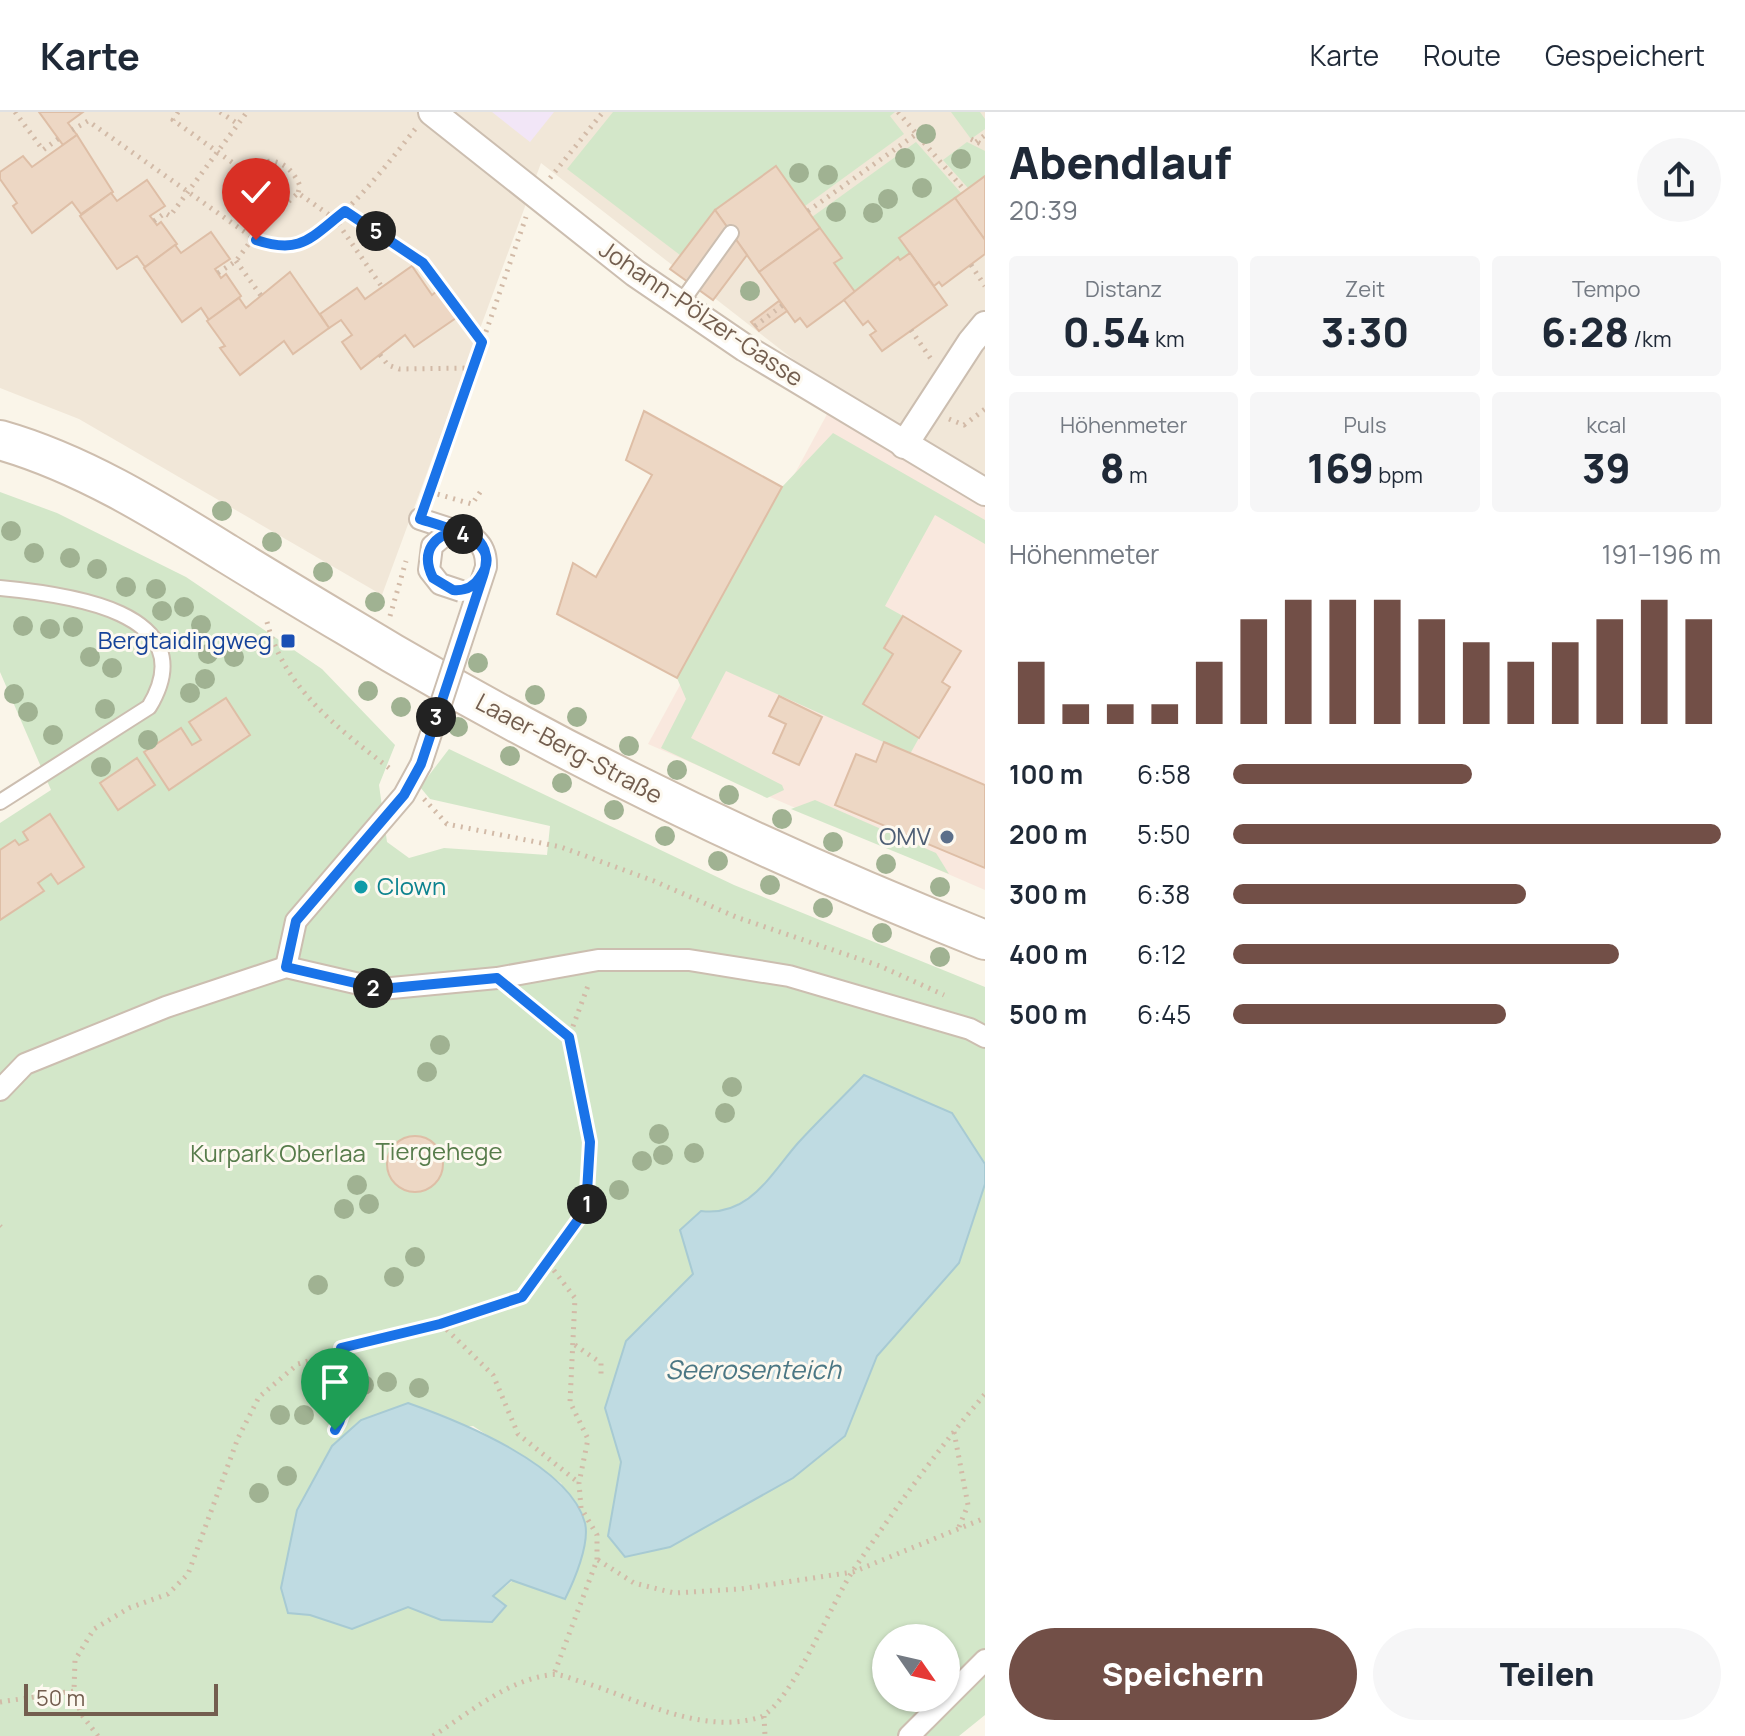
<!DOCTYPE html>
<html lang="de">
<head>
<meta charset="utf-8">
<style>
  :root { --surface:#fff; --page:#f6f6f7; --text:#1f2937; --muted:#747a83; --line:#e0e1e3; --accent:#724f47 }
  body { margin:0; font-family:Manrope,sans-serif; background:var(--page); color:var(--text); height:100vh; display:flex; flex-direction:column; font-size:30px; white-space:nowrap }
  * { box-sizing:border-box; margin:0 }
  p { font-size:26px; color:var(--muted) }
  .icon { flex:none; width:44px; height:44px; fill:none; stroke:currentColor; stroke-width:2; stroke-linecap:round; stroke-linejoin:round }
  .map { position:relative; flex:1; overflow:hidden }
  .details { display:flex; flex-direction:column; background:var(--surface); width:760px }
  .details>* { flex:none }
  .needle { width:52px; rotate:124deg }
  .controls { position:absolute; left:872px; top:1512px; display:grid; gap:16px }
  .controls a { display:grid; place-items:center; width:88px; height:88px; border-radius:50%; background:var(--surface); box-shadow:0 2px 6px #0004; font-size:40px }
  .scale { position:absolute; left:24px; bottom:20px; width:194px; box-sizing:border-box; padding-left:8px; border:4px solid #735e4f; border-top:0; font-size:22px; line-height:28px; white-space:nowrap; color:#735e4f; -webkit-text-stroke:6px #fdf9f0; paint-order:stroke }
  .pin { position:absolute; display:grid; place-items:center; width:68px; height:68px; color:#fff; margin:-82px -34px; border-radius:50% 50% 50% 0; rotate:-45deg; box-shadow:0 0 8px #0007 }
  .pin .icon { rotate:45deg }
  .km { position:absolute; width:40px; height:40px; margin:-20px; border-radius:50%; background:#222; color:#fff; font-size:22px; line-height:40px; text-align:center }
  .round { display:grid; place-items:center; flex:none; width:84px; height:84px; border-radius:42px; background:var(--page) }
  .summary { display:flex; align-items:center; justify-content:space-between; height:136px; padding:0 24px }
  h1 { font-size:44px; font-weight:800; line-height:60px }
  .figures { display:grid; grid-template-columns:repeat(3,1fr); gap:12px; height:136px; padding:8px 24px }
  .figures div { display:grid; align-content:center; border-radius:8px; background:var(--page); text-align:center }
  .figures b { font-size:40px; font-weight:800 }
  .figures small { font-size:22px; font-weight:400 }
  .figures p { font-size:22px }
  .chart { height:224px; padding:16px 24px }
  .chart p { display:flex; justify-content:space-between }
  .chart svg { width:100%; height:144px; margin-top:8px; stroke:var(--accent); stroke-width:6 }
  .button { display:flex; gap:16px; margin-top:auto; padding:16px 24px }
  .button a { flex:1; height:92px; border-radius:48px; background:var(--accent); color:#fff; font-size:32px; font-weight:800; line-height:92px; text-align:center }
  .button a+a { background:var(--page); color:var(--text) }
  ul { padding:0 24px; list-style:none; font-size:26px }
  li { display:grid; grid-template-columns:128px 96px 1fr; align-items:center; height:60px }
  li i { height:20px; border-radius:10px; background:var(--accent) }
  header { display:flex; align-items:center; gap:48px; box-sizing:border-box; height:112px; padding:0 40px; background:var(--surface); border-bottom:2px solid var(--line) }
  header strong { font-size:38px }
  nav { display:flex; gap:44px; margin-inline-start:auto; font-size:28px }
  main { display:flex; flex:1; min-height:0 }
  .map>svg:first-child { display:block }
</style>
</head>
<body>
<header>
<strong>Karte</strong>
<nav><a>Karte</a><a>Route</a><a>Gespeichert</a></nav>
</header>
<main>
<div class="map">
<svg width="985" height="1624" viewBox="0 0 985 1624">
  <rect width="100%" height="100%" fill="#faf5e9"/>
  <polygon fill="#f1e7d8" points="0,0 985,0 985,365 838,282 541,51 382,483 79,307 0,276"/>
  <polygon fill="#f9e8de" points="838,282 985,365 985,778 648,632"/>
  <polygon fill="#f2e6f7" points="492,0 554,0 530,30"/>
  <g fill="#d3e7c9" fill-rule="evenodd">
    <polygon points="613,0 895,0 890,4 904,22 805,94 775,54 715,98 680,143 567,57"/>
    <polygon points="951,0 980,0 985,7 985,17 971,27"/>
    <polygon points="916,30 962,82 900,126 910,141 900,148 897,146 855,180 834,151 841,145 812,105"/>
    <polygon points="967,30 985,39 985,64 968,76 943,48"/>
    <polygon points="833,321 985,408 985,432 935,403 885,494 903,504 884,536 893,542 863,591 919,626 910,642 726,559 691,626 782,673 784,678 767,686 661,636 686,587 677,566 782,375"/>
    <path d="M 0,380 L 57,401 L 186,465 L 322,557 L 395,633 L 379,673 L 387,730 L 409,746 L 444,736 L 547,743 L 550,714 L 430,687 L 420,675 L 449,637 L 734,773 L 985,875 L 985,1052 L 952,1001 L 797,1033 L 768,1072 L 723,1102 L 693,1162 L 626,1229 L 606,1296 L 621,1350 L 608,1424 L 670,1435 L 793,1366 L 845,1324 L 877,1244 L 959,1151 L 985,1072 L 985,1603 L 959,1624 L 0,1624 L 0,711 L 51,678 L 0,560 ZM 473,1314 L 561,1371 L 585,1412 L 493,1484 L 441,1508 L 408,1495 L 352,1517 L 310,1503 L 288,1501 L 281,1476 L 297,1398 L 332,1334 ZM 886,1526 L 946,1526 L 946,1586 L 886,1586 Z"/>
    <polygon points="815,688 936,741 949,762 791,697"/>
  </g>
  <g fill="#bfdbe2" stroke="#a7cad3" stroke-width="2">
    <path d="M 864,963 L 952,1001 L 985,1052 L 985,1072 L 959,1151 L 877,1244 L 845,1324 L 793,1366 L 670,1435 L 625,1445 L 608,1424 L 621,1350 L 605,1296 L 626,1229 L 693,1162 L 680,1118 L 701,1099 C 749,1105 770,1063 798,1031 C 819,1008 842,986 864,963 Z"/>
    <path d="M 408,1291 C 459,1309 570,1353 585,1411 C 590,1432 574,1469 565,1487 L 511,1468 L 493,1484 L 506,1494 L 492,1510 L 441,1508 L 408,1495 L 352,1517 L 310,1503 L 288,1501 L 281,1476 L 297,1398 L 332,1334 L 361,1308 Z"/>
  </g>
  <g fill="#edd7c4" stroke="#debea6" stroke-width="2">
    <polygon points="39,0 83,0 68,11 77,23 63,33"/>
    <polygon points="77,23 113,80 81,102 72,90 32,121 13,94 17,91 0,67 0,60 23,44 32,55"/>
    <polygon points="776,54 820,116 759,160 715,98"/>
    <polygon points="985,64 985,128 955,86"/>
    <polygon points="147,68 165,94 150,104 157,113 161,110 177,132 145,155 137,144 117,157 80,104 111,81 117,89"/>
    <polygon points="955,86 985,128 985,142 942,174 939,170 934,174 899,126"/>
    <polygon points="715,98 747,143 713,188 670,157"/>
    <polygon points="820,116 842,146 834,151 855,180 807,215 800,206 795,210 759,160"/>
    <polygon points="211,120 230,147 215,157 221,166 226,162 241,184 209,208 201,196 182,210 144,156 175,133 181,141"/>
    <polygon points="910,141 947,193 882,239 870,223 876,219 868,209 863,213 844,188 898,145 900,148"/>
    <polygon points="412,154 432,183 437,179 456,206 414,235 405,223 361,257 342,230 352,223 341,208 329,216 320,202 357,176 365,187"/>
    <polygon points="290,160 329,216 293,242 284,229 240,263 220,236 225,234 207,209 239,186 246,196"/>
    <polygon points="779,189 787,199 759,219 751,210"/>
    <polygon points="644,299 782,375 677,566 557,502 573,451 596,465 652,363 626,348"/>
    <polygon points="903,504 961,539 942,570 950,575 919,626 863,592 893,542 884,536"/>
    <polygon points="779,584 822,605 799,653 773,641 786,612 769,604"/>
    <polygon points="226,586 250,623 169,678 144,640 181,616 192,633 201,628 189,610"/>
    <polygon points="884,630 985,673 985,756 835,693 856,642 876,650"/>
    <polygon points="137,646 155,673 118,698 100,671"/>
    <polygon points="50,702 84,755 58,772 51,762 38,771 44,779 0,808 0,738 15,728 19,733 28,728 23,720"/>
    <circle cx="415" cy="1052" r="28"/>
  </g>
  <g fill="none" stroke-linecap="round" stroke-linejoin="round">
    <defs>
      <g id="service">
        <polyline points="680,192 731,121"/>
        <path d="M 0,476 C 64,482 207,499 149,595 L 0,690"/>
      </g>
      <g id="pedestrian">
        <polyline points="420,407 466,422"/>
        <polyline points="286,855 296,809 404,683 421,652"/>
        <polyline points="0,978 25,952 166,895 286,855 381,877 497,866 598,848 689,848 789,864 970,917 985,925"/>
        <polyline points="909,1624 985,1548"/>
      </g>
      <g id="minor">
        <polyline points="432,0 635,161 745,236 985,380"/>
        <polyline points="904,333 971,230 985,213"/>
      </g>
      <path id="secondary" d="M 0,328 C 81,351 155,397 226,441 C 281,475 337,508 392,541 C 582,652 780,747 985,828"/>
    </defs>
    <use href="#service" stroke="#ccbeb0" stroke-width="18"/>
    <use href="#pedestrian" stroke="#ccbeb0" stroke-width="24"/>
    <use href="#minor" stroke="#ccbeb0" stroke-width="30"/>
    <use href="#secondary" stroke="#cebeae" stroke-width="42"/>
    <g stroke="#d2baa7" stroke-width="5" stroke-dasharray="2 6" stroke-linecap="butt">
      <polyline points="15,0 43,38 58,27"/>
      <path d="M 178,0 L 173,8 L 247,61 C 247,85 266,92 287,91 L 298,81 L 335,107 L 382,175"/>
      <polyline points="220,0 238,12"/>
      <polyline points="898,0 965,79"/>
      <path d="M 72,18 L 88,9 L 256,128 C 263,130 272,135 279,136 C 322,141 392,46 416,16"/>
      <polyline points="971,27 985,34"/>
      <polyline points="976,30 985,23"/>
      <path d="M 247,61 C 266,40 290,49 300,74 L 298,81"/>
      <polyline points="550,66 603,0"/>
      <polyline points="345,99 423,151 482,230"/>
      <polyline points="808,99 915,23"/>
      <polyline points="154,109 165,101 170,104 247,0"/>
      <polyline points="236,149 262,185"/>
      <polyline points="971,153 985,174"/>
      <polyline points="218,161 236,149 253,126"/>
      <polyline points="755,214 783,193"/>
      <polyline points="911,218 931,247"/>
      <polyline points="380,243 388,253 399,257 473,256"/>
      <polyline points="949,307 964,313 985,297"/>
      <polyline points="430,380 472,392 483,376"/>
      <polyline points="428,386 526,105"/>
      <polyline points="390,504 406,449"/>
      <path d="M 267,510 C 284,577 340,618 393,659"/>
      <polyline points="424,687 447,712 561,735 654,769 736,805 880,854 944,883"/>
      <polyline points="520,885 569,925"/>
      <polyline points="0,1114 1,1115"/>
      <polyline points="549,1152 575,1186 570,1290 588,1327 579,1371 581,1396 597,1423 597,1448 554,1562"/>
      <polyline points="441,1212 493,1263 518,1322 579,1371"/>
      <polyline points="575,1233 601,1251 601,1262"/>
      <path d="M 335,1318 C 348,1298 350,1259 341,1236"/>
      <polyline points="954,1320 968,1393 959,1415"/>
      <polyline points="598,1448 634,1471 674,1481 740,1477 853,1460 985,1406"/>
      <polyline points="0,1590 74,1579"/>
      <polyline points="764,1604 765,1624"/>
      <polyline points="98,1624 81,1602 74,1579 75,1548 94,1517 129,1496 168,1482 188,1462 238,1326 259,1285 298,1252 522,1185 586,1097 590,1030 569,925 589,871"/>
      <path d="M 433,1624 C 469,1601 506,1569 549,1563 C 559,1561 569,1566 579,1569 C 637,1586 700,1624 761,1605 C 794,1587 831,1491 854,1457 C 895,1397 938,1337 985,1282"/>
    </g>
    <use href="#service" stroke="#fff" stroke-width="14"/>
    <use href="#pedestrian" stroke="#fff" stroke-width="20"/>
    <use href="#minor" stroke="#fff" stroke-width="26"/>
    <use href="#secondary" stroke="#fff" stroke-width="38"/>
    <defs>
      <path id="pedestrian-bridge" d="M 421,652 L 486,455 C 487,432 472,419 450,419 L 432,434 L 429,458 L 440,472 L 461,479"/>
    </defs>
    <use href="#pedestrian-bridge" stroke="#ccbeb0" stroke-width="24" stroke-linecap="butt"/>
    <use href="#pedestrian-bridge" stroke="#fff" stroke-width="20"/>
  </g>
  <g fill="#a0b292">
    <circle cx="926" cy="22" r="10"/>
    <circle cx="905" cy="46" r="10"/>
    <circle cx="961" cy="47" r="10"/>
    <circle cx="799" cy="61" r="10"/>
    <circle cx="828" cy="63" r="10"/>
    <circle cx="922" cy="76" r="10"/>
    <circle cx="888" cy="87" r="10"/>
    <circle cx="836" cy="100" r="10"/>
    <circle cx="873" cy="101" r="10"/>
    <circle cx="750" cy="179" r="10"/>
    <circle cx="222" cy="399" r="10"/>
    <circle cx="11" cy="419" r="10"/>
    <circle cx="272" cy="430" r="10"/>
    <circle cx="34" cy="441" r="10"/>
    <circle cx="70" cy="446" r="10"/>
    <circle cx="97" cy="457" r="10"/>
    <circle cx="323" cy="460" r="10"/>
    <circle cx="126" cy="475" r="10"/>
    <circle cx="156" cy="477" r="10"/>
    <circle cx="375" cy="490" r="10"/>
    <circle cx="184" cy="495" r="10"/>
    <circle cx="162" cy="499" r="10"/>
    <circle cx="201" cy="513" r="10"/>
    <circle cx="23" cy="514" r="10"/>
    <circle cx="73" cy="515" r="10"/>
    <circle cx="50" cy="517" r="10"/>
    <circle cx="208" cy="542" r="10"/>
    <circle cx="90" cy="545" r="10"/>
    <circle cx="234" cy="545" r="10"/>
    <circle cx="478" cy="551" r="10"/>
    <circle cx="112" cy="556" r="10"/>
    <circle cx="205" cy="567" r="10"/>
    <circle cx="368" cy="579" r="10"/>
    <circle cx="190" cy="581" r="10"/>
    <circle cx="14" cy="582" r="10"/>
    <circle cx="535" cy="583" r="10"/>
    <circle cx="401" cy="595" r="10"/>
    <circle cx="105" cy="597" r="10"/>
    <circle cx="28" cy="600" r="10"/>
    <circle cx="577" cy="605" r="10"/>
    <circle cx="458" cy="615" r="10"/>
    <circle cx="53" cy="623" r="10"/>
    <circle cx="148" cy="628" r="10"/>
    <circle cx="629" cy="634" r="10"/>
    <circle cx="510" cy="644" r="10"/>
    <circle cx="101" cy="655" r="10"/>
    <circle cx="677" cy="658" r="10"/>
    <circle cx="562" cy="671" r="10"/>
    <circle cx="729" cy="683" r="10"/>
    <circle cx="614" cy="698" r="10"/>
    <circle cx="782" cy="707" r="10"/>
    <circle cx="665" cy="724" r="10"/>
    <circle cx="833" cy="730" r="10"/>
    <circle cx="718" cy="749" r="10"/>
    <circle cx="886" cy="752" r="10"/>
    <circle cx="770" cy="773" r="10"/>
    <circle cx="940" cy="775" r="10"/>
    <circle cx="823" cy="796" r="10"/>
    <circle cx="882" cy="821" r="10"/>
    <circle cx="940" cy="845" r="10"/>
    <circle cx="440" cy="933" r="10"/>
    <circle cx="427" cy="960" r="10"/>
    <circle cx="732" cy="975" r="10"/>
    <circle cx="725" cy="1001" r="10"/>
    <circle cx="659" cy="1022" r="10"/>
    <circle cx="694" cy="1041" r="10"/>
    <circle cx="663" cy="1043" r="10"/>
    <circle cx="642" cy="1049" r="10"/>
    <circle cx="357" cy="1073" r="10"/>
    <circle cx="619" cy="1078" r="10"/>
    <circle cx="369" cy="1092" r="10"/>
    <circle cx="344" cy="1097" r="10"/>
    <circle cx="415" cy="1145" r="10"/>
    <circle cx="394" cy="1165" r="10"/>
    <circle cx="318" cy="1173" r="10"/>
    <circle cx="387" cy="1270" r="10"/>
    <circle cx="364" cy="1273" r="10"/>
    <circle cx="419" cy="1276" r="10"/>
    <circle cx="332" cy="1286" r="10"/>
    <circle cx="280" cy="1303" r="10"/>
    <circle cx="304" cy="1303" r="10"/>
    <circle cx="287" cy="1364" r="10"/>
    <circle cx="259" cy="1381" r="10"/>
  </g>
  <g fill="none" stroke-linecap="round" stroke-linejoin="round">
    <defs>
      <path id="route" d="M 256,128 C 301,143 310,126 345,99 L 423,151 L 482,230 L 420,407 C 444,415 507,429 480,465 C 474,475 465,479 453,478 L 433,466 C 405,410 504,402 483,464 L 421,652 L 404,683 L 296,809 L 286,855 L 381,877 L 497,866 L 569,925 L 590,1030 L 586,1097 L 522,1185 L 440,1212 L 341,1236 C 350,1259 348,1298 335,1318"/>
    </defs>
    <use href="#route" stroke="#fff" stroke-width="16"/>
    <use href="#route" stroke="#1a73e8" stroke-width="10"/>
  </g>
  <rect fill="#1a4fb4" stroke="#fdf9f0" stroke-width="3" x="280" y="521" width="16" height="16" rx="4"/>
  <circle fill="#5c6f8a" stroke="#fdf9f0" stroke-width="3" cx="947" cy="725" r="8"/>
  <circle fill="#0f9aa8" stroke="#fdf9f0" stroke-width="3" cx="361" cy="775" r="8"/>
  <g text-anchor="middle" stroke-width="6" stroke-linejoin="round" paint-order="stroke">
    <g font-size="24" fill="#735e4f" stroke="#fdf9f0">
      <text transform="translate(701 202) rotate(34)" y="8">Johann-Pölzer-Gasse</text>
      <text transform="translate(569 637) rotate(28)" y="8">Laaer-Berg-Straße</text>
    </g>
    <g font-size="24" fill="#164399" stroke="#fdf9f0" text-anchor="end">
      <text x="272" y="537">Bergtaidingweg</text>
    </g>
    <g font-size="24" fill="#4e5e75" stroke="#fdf9f0" text-anchor="end">
      <text x="931" y="733">OMV</text>
    </g>
    <g font-size="24" fill="#0d838f" stroke="#fdf9f0" text-anchor="start">
      <text x="377" y="783">Clown</text>
    </g>
    <g font-size="24" fill="#577c4b" stroke="#fdf9f0">
      <text x="439" y="1048">Tiergehege</text>
      <text x="278" y="1050">Kurpark Oberlaa</text>
    </g>
    <g font-size="26" font-style="italic" fill="#4b7784" stroke="#fdf9f0">
      <text x="753" y="1267">Seerosenteich</text>
    </g>
  </g>
</svg>
<div class="controls">
<a><svg class="needle" viewBox="-14 -14 28 28"><path d="M0-13l5 13h-10z" fill="#e53935"/><path d="M0 13l5-13h-10z" fill="#747a83"/></svg></a>
</div>
<div class="scale">50 m</div>
<div class="pin" style="left:335px;top:1318px;background:#1e9e55"><svg class="icon" aria-label="arrive" viewBox="0 0 24 24"><path d="M6 21V4h12l-3 4 3 4H6"/></svg></div>
<div class="pin" style="left:256px;top:128px;background:#d93025"><svg class="icon" aria-label="check" viewBox="0 0 24 24"><path d="M5 12l5 5 9-10"/></svg></div>
<b class="km" style="left:587px;top:1092px">1</b>
<b class="km" style="left:373px;top:876px">2</b>
<b class="km" style="left:436px;top:605px">3</b>
<b class="km" style="left:463px;top:422px">4</b>
<b class="km" style="left:376px;top:119px">5</b>
</div>
<section class="details">
<div class="summary"><div><h1>Abendlauf</h1><p>20:39</p></div><a class="round"><svg class="icon" aria-label="share" viewBox="0 0 24 24"><path d="M12 15V3M7 8l5-5 5 5M5 13v7h14v-7"/></svg></a></div>
<div class="figures">
<div><p>Distanz</p><b>0.54<small> km</small></b></div>
<div><p>Zeit</p><b>3:30</b></div>
<div><p>Tempo</p><b>6:28<small> /km</small></b></div>
</div>
<div class="figures">
<div><p>Höhenmeter</p><b>8<small> m</small></b></div>
<div><p>Puls</p><b>169<small> bpm</small></b></div>
<div><p>kcal</p><b>39</b></div>
</div>
<div class="chart"><p><span>Höhenmeter</span>191–196 m</p>
<svg viewBox="0 0 160 44" preserveAspectRatio="none"><path d="M5 44V25M15 44V38M25 44V38M35 44V38M45 44V25M55 44V12M65 44V6M75 44V6M85 44V6M95 44V12M105 44V19M115 44V25M125 44V19M135 44V12M145 44V6M155 44V12"/></svg>
</div>
<ul>
<li><b>100 m</b>6:58<i style="width:49%"></i></li>
<li><b>200 m</b>5:50<i style="width:100%"></i></li>
<li><b>300 m</b>6:38<i style="width:60%"></i></li>
<li><b>400 m</b>6:12<i style="width:79%"></i></li>
<li><b>500 m</b>6:45<i style="width:56%"></i></li>
</ul>
<div class="button"><a>Speichern</a><a>Teilen</a></div>
</section>
</main>
</body>
</html>
